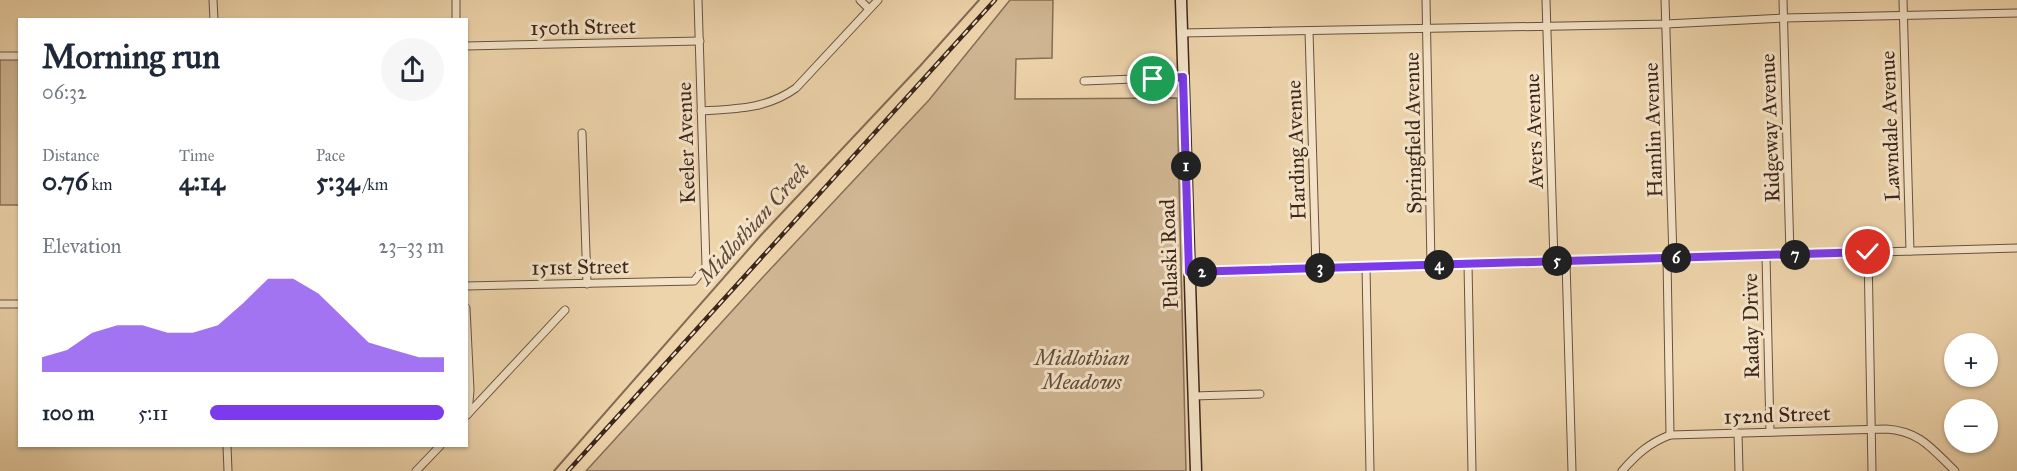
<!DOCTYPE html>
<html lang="en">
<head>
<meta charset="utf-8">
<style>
  :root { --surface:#fff; --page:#f6f6f7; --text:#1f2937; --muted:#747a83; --accent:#7c3aed }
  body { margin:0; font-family:"IM FELL Great Primer",serif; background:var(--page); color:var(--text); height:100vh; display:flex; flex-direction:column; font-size:22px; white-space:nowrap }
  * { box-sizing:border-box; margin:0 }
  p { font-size:20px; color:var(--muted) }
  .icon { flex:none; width:33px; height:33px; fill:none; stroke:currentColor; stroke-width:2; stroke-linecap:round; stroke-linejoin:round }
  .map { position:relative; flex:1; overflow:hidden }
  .panel { position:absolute; left:18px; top:18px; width:450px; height:429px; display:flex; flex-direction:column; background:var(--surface); border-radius:0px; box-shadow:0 2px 4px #0004 }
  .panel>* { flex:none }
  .controls { position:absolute; left:1944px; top:333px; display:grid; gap:12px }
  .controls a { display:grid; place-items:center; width:54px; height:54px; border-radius:50%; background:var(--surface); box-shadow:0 2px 4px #0004; font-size:30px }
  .pin { position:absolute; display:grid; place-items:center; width:51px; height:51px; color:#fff; margin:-26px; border:3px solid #fff; border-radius:50%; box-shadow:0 2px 6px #0007 }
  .km { position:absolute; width:30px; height:30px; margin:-15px; border-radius:50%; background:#222; color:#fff; font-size:16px; line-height:30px; text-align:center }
  .round { display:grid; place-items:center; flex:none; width:63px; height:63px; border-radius:32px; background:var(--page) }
  .headline { display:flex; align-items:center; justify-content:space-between; height:102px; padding:0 24px }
  h1 { font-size:33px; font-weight:700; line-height:45px }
  .figures { display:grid; grid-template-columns:repeat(3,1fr); gap:9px; height:102px; padding:6px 24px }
  .figures div { display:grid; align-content:center }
  .figures b { font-size:26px; font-weight:700 }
  .figures small { font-size:16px; font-weight:400 }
  .figures p { font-size:16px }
  .chart { height:168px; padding:12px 24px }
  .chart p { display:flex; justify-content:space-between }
  .chart svg { width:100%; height:108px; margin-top:6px; fill:var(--accent); opacity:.7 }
  ul { padding:0 24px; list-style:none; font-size:20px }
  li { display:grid; grid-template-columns:96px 72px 1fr; align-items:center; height:45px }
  li i { height:15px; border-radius:8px; background:var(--accent) }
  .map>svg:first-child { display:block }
</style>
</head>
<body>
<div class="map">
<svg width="2017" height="471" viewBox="0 0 2017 471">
  <rect width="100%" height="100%" fill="#eed4ab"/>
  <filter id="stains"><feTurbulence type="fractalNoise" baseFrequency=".00333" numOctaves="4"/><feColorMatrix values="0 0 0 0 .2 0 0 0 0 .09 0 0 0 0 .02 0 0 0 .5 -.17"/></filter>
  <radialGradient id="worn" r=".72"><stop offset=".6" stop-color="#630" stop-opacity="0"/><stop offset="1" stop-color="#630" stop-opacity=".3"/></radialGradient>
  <g fill="#d0b693" stroke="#866e57" stroke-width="1.5">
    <polygon points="1010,0 1053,0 1052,58 1016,59 1015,99 1177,98 1186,471 586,471 763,277 929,100"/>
    <rect x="0" y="56" width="19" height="149"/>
  </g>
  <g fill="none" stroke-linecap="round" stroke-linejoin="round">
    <polyline stroke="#836b54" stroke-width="2" points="554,471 762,234 920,66 979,0"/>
    <defs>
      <g id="street">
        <polyline points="213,0 214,20"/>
        <polyline points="456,0 456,20"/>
        <polyline points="860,0 869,9"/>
        <polyline points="1426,0 1431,265"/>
        <polyline points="1546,0 1554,262"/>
        <polyline points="1665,0 1673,258"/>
        <polyline points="1783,0 1790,255"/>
        <polyline points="1903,0 1910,251"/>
        <polyline points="1309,31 1316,268"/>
        <polyline points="1182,33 1666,24 1784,18 2017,13"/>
        <polyline points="466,46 700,41"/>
        <polyline points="0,56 20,56"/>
        <polyline points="1084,81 1183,77"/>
        <path d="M 701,111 C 736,109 767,109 796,88 L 878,0"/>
        <polyline points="582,133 587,284"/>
        <polyline points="1868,252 1872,471"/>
        <polyline points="1766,255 1770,432"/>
        <polyline points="1667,258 1670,435"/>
        <polyline points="1566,261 1572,471"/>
        <polyline points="1468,264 1472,471"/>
        <polyline points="1366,267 1370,471"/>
        <polyline points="1189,272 2017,248"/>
        <polyline points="466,286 694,281 706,266 698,0"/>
        <polyline points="0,304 20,304"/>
        <polyline points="466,308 470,390 468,414"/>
        <polyline points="1193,396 1260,394"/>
        <polyline points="466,416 565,310"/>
        <polyline points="1738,433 1739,471"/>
        <polyline points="227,446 228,471"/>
        <polyline points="416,471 440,446"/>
        <path d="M 1622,471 C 1637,454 1649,443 1670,435 L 1886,429 C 1920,431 1932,449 1955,471"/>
      </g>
      <polyline id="secondary" points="1181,0 1196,471"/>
    </defs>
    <use href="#street" stroke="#69523f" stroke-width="9"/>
    <use href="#secondary" stroke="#3d261b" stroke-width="13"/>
    <use href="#street" stroke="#f4e3c8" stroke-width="7"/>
    <use href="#secondary" stroke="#f4e3c8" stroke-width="10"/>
    <defs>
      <polyline id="rail" points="568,471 995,0"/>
    </defs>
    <use href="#rail" stroke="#3d261b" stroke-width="4.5"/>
    <use href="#rail" stroke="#f4e3c8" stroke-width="2" stroke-dasharray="7" stroke-linecap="butt"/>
  </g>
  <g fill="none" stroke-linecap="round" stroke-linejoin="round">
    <defs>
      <polyline id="route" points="1153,79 1183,77 1189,272 1868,252"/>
    </defs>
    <use href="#route" stroke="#fff" stroke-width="12"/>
    <use href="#route" stroke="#7c3aed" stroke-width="8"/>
  </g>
  <g text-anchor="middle" stroke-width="6" stroke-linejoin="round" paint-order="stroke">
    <g font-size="21" fill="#3d261b" stroke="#f4e3c8">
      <text transform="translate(583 27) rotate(-1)" y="7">150th Street</text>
      <text transform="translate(1890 126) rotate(-92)" y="7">Lawndale Avenue</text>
      <text transform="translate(1770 128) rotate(-92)" y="7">Ridgeway Avenue</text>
      <text transform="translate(1653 130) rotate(-92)" y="7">Hamlin Avenue</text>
      <text transform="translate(1534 131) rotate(-92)" y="7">Avers Avenue</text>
      <text transform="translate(1413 133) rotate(-91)" y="7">Springfield Avenue</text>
      <text transform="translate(686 143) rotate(-92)" y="7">Keeler Avenue</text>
      <text transform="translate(1296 150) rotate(-92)" y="7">Harding Avenue</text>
      <text transform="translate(1169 254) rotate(-92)" y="7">Pulaski Road</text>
      <text transform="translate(580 267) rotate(-1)" y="7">151st Street</text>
      <text transform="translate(1751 326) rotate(-91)" y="7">Raday Drive</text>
      <text transform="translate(1777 415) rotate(-2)" y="7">152nd Street</text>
    </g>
    <g font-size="21" font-style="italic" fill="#624a39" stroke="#f4e3c8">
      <text x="1082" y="365">Midlothian<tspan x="1082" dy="24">Meadows</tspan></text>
    </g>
    <g font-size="22" font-style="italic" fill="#604838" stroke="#f4e3c8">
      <text transform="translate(753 223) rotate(-48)" y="8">Midlothian Creek</text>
    </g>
  </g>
  <rect width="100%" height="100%" filter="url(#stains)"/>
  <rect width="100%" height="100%" fill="url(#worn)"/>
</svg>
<div class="controls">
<a>+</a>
<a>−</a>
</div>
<div class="pin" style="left:1153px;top:79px;background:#1e9e55"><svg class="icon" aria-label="arrive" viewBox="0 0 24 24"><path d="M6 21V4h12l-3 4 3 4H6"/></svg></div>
<div class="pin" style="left:1868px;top:252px;background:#d93025"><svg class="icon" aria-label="check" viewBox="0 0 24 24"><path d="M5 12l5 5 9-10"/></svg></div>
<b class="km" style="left:1186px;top:166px">1</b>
<b class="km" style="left:1202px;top:272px">2</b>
<b class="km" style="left:1320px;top:268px">3</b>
<b class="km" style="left:1439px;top:265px">4</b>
<b class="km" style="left:1557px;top:261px">5</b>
<b class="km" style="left:1676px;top:258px">6</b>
<b class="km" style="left:1795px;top:255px">7</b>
<section class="panel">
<div class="headline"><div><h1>Morning run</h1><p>06:32</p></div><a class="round"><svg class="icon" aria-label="share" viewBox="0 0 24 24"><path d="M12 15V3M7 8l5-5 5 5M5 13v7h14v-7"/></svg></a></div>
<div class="figures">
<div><p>Distance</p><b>0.76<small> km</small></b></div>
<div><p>Time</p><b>4:14</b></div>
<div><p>Pace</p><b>5:34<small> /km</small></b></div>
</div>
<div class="chart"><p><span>Elevation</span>23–33 m</p>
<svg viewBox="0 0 160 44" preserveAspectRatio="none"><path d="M0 44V38L10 35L20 28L30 25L40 25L50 28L60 28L70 25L80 16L90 6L100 6L110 12L120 22L130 32L140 35L150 38L160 38V44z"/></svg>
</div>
<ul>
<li><b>100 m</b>5:11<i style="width:100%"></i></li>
</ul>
</section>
</div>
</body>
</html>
